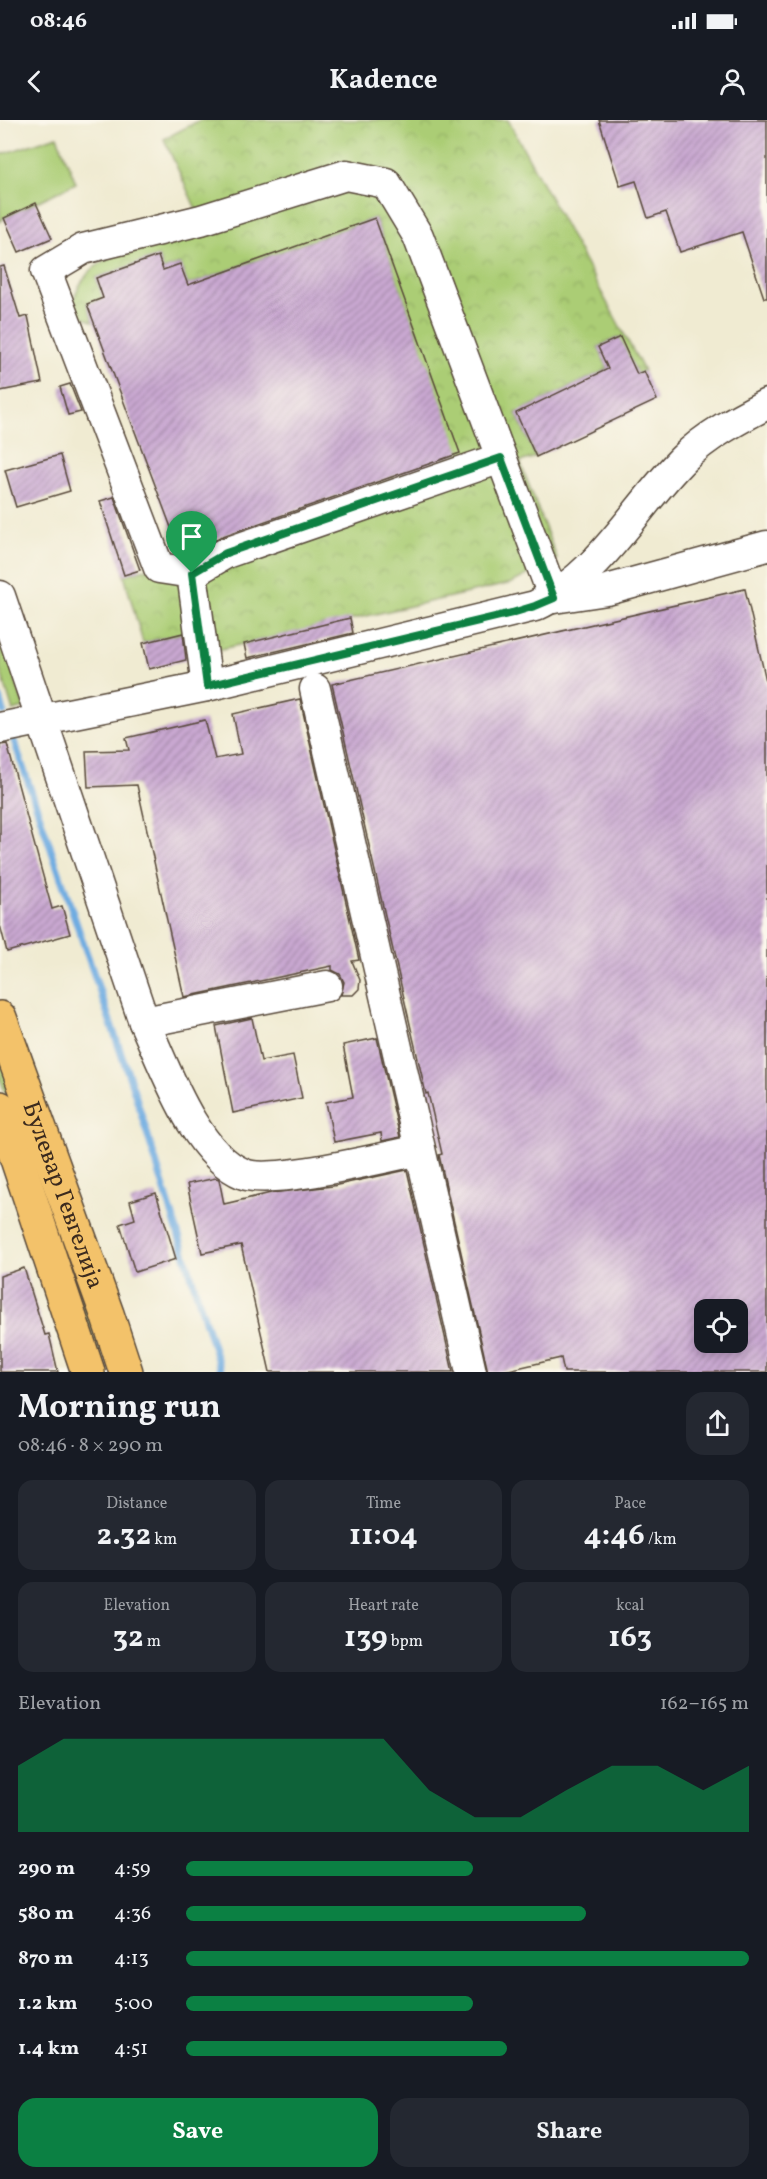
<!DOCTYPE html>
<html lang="en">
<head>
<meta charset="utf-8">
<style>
  :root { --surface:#171b24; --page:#242831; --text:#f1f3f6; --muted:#9ea1a6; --accent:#0b8043 }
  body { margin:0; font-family:Vollkorn,serif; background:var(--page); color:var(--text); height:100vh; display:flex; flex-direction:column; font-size:22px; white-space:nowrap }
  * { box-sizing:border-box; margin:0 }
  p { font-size:20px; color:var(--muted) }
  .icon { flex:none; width:33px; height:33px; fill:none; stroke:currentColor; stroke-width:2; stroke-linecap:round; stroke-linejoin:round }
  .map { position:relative; height:1252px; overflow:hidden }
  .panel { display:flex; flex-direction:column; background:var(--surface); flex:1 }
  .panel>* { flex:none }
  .tools { position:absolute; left:694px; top:1179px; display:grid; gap:12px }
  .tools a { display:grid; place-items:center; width:54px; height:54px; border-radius:12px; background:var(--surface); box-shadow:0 3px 9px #0003; font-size:30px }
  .pin { position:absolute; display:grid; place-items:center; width:51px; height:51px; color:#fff; margin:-62px -26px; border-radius:50% 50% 50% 0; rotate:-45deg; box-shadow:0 0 6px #0007 }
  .pin .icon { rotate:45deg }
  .round { display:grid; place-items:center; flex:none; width:63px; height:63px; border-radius:18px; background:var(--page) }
  .summary { display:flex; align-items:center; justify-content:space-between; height:102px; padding:0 18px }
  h1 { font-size:33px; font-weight:700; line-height:45px }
  .metrics { display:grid; grid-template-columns:repeat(3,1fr); gap:9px; height:102px; padding:6px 18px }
  .metrics div { display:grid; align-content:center; border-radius:15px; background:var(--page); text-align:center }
  .metrics b { font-size:30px; font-weight:700 }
  .metrics small { font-size:16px; font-weight:400 }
  .metrics p { font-size:16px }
  .chart { height:168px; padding:12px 18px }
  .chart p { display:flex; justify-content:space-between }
  .chart svg { width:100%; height:108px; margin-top:6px; fill:var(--accent); opacity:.7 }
  .cta { display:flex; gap:12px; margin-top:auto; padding:12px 18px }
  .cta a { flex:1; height:69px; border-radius:18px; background:var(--accent); color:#fff; font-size:24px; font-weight:700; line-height:69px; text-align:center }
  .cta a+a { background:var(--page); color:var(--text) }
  ul { padding:0 18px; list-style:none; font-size:20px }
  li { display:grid; grid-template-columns:96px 72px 1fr; align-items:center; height:45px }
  li i { height:15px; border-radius:8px; background:var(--accent) }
  .status { display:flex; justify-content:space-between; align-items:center; height:42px; padding:0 30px; background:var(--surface); direction:ltr }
  .status svg { height:16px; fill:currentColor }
  header { display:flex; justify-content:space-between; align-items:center; height:78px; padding:0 18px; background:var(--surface); font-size:27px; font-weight:700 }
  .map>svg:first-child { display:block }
</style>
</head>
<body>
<div class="status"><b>08:46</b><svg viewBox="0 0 49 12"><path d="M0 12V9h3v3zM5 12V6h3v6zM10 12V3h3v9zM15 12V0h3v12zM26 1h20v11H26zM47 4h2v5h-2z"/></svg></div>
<header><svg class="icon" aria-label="back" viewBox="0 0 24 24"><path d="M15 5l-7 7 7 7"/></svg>Kadence<svg class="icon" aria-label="person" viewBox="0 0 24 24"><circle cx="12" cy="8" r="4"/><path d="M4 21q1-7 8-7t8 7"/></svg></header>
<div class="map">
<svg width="767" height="1252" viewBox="0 0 767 1252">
  <defs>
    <pattern id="park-crowns" width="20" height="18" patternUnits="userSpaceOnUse" patternTransform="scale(1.5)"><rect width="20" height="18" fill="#abcd75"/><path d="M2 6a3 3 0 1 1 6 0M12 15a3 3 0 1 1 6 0" fill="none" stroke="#94b065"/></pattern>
    <pattern id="building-hatch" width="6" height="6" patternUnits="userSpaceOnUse" patternTransform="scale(1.5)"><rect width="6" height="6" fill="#c9a8d1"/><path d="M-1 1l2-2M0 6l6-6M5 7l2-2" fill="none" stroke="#a489a9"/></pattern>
  </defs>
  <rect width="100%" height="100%" fill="#fbf7ec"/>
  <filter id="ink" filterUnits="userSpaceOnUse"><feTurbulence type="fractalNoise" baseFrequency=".0167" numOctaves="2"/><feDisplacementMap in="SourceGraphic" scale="12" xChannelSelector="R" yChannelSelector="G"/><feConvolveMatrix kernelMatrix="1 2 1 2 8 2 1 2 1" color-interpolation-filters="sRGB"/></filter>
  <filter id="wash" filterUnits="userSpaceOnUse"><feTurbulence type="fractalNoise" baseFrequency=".008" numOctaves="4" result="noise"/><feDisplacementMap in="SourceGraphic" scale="24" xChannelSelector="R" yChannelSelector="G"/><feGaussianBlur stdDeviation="1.35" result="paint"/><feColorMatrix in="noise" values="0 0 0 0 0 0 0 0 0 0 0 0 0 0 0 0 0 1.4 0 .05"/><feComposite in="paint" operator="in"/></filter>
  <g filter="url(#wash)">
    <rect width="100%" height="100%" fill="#f0ebd2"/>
    <g fill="#abcd75" stroke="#737c4a" stroke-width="1.5">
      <polygon points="57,16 76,63 4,98 0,102 0,35"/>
      <polygon points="0,510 24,588 13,591 0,549"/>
      <polygon points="0,930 108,1252 100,1252 0,958"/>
    </g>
    <path fill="url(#park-crowns)" stroke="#737c4a" stroke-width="1.5" d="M 200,0 L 508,0 L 644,251 L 637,254 L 619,217 L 598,227 L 608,249 L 516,293 L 536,337 L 520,342 L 557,439 L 512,463 L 221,529 L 190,539 L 184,513 L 143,523 L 124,455 L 140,450 L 159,448 L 459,333 L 375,98 L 188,165 L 180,144 L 163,150 L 158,136 L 96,158 L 103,178 L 87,184 L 94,202 L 80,196 L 72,183 C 77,171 83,156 94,148 C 121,126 169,113 201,100 L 164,19 Z"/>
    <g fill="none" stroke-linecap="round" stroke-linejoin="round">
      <g stroke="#6eace1" stroke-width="7">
        <polyline points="0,578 4,592"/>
        <polyline points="13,618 135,974 221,1252"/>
      </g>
    </g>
    <g id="blocks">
      <g fill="url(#building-hatch)" fill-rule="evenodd">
        <polygon points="599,0 767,0 767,178 764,178 742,112 680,132 666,92 648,98 636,61 620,66"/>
        <polygon points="36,83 52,118 19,132 4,98"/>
        <polygon points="375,98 460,333 220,417 189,435 181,434 87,184 103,178 96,158 158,136 163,150 180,144 188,165"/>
        <polygon points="4,146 20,198 28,196 42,263 0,271 0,147"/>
        <polygon points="620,217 637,254 644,251 657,280 536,337 516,293 608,249 598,227"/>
        <polygon points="70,264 81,292 68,295 60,267"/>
        <polygon points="60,335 70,371 16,387 5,350"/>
        <polygon points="114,377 140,450 124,455 100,381"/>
        <path d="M 745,469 L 767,565 L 767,1252 L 564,1252 L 561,1238 L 500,1252 L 488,1252 L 439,1035 L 442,1034 L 428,973 L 426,974 L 332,564 ZM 705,1190 L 738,1190 L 738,1222 L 705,1222 Z"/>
        <polygon points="350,498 353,513 247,538 244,524"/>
        <polygon points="183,513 186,540 149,549 143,523"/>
        <polygon points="300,579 359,840 352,841 360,860 359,869 353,875 341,875 344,862 340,854 332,850 332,846 184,877 137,665 88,667 86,631 129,630 126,618 205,600 215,639 241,634 233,594"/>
        <polygon points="7,624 52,789 62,786 70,814 7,832 0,805 0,625"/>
        <polygon points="252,898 261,941 293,935 302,978 233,993 216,906"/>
        <polygon points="377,918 400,1017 382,1021 381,1013 334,1022 326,982 353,977 343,925"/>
        <polygon points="407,1050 453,1252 270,1252 241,1125 202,1133 187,1064 216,1058 219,1059 224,1084 271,1073 333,1066"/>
        <polygon points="156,1073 176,1139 135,1152 120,1104 135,1099 130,1081"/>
        <polygon points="24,1148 45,1215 49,1214 58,1252 0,1252 0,1156"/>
      </g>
    </g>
  </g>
  <g filter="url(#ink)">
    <use href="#blocks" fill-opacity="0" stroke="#564739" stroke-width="1.5"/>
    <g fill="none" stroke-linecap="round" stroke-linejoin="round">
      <defs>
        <g id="minor">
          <polyline points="192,453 226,433 501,338"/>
          <polyline points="0,476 144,902 327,866"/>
          <polyline points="207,566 192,453 159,448 46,151 83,129 201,100 346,55 386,63 418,116 554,478 607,470 767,426"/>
          <polyline points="315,569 471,1252"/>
          <path d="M 0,608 L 207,566 L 535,486 C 600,456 634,388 683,339 C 706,316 738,299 767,284"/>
          <path d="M 144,902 C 165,947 195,1035 244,1054 C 272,1065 386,1037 420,1030"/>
        </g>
        <g id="major">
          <path id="s1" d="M 0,898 L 107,1194 L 126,1252"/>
          <polyline points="0,988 88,1252"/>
        </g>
      </defs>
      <use href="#minor" stroke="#564739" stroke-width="33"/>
      <use href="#major" stroke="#564739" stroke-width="36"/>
      <use href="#minor" stroke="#fff" stroke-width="30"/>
      <use href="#major" stroke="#f3c26a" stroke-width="33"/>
    </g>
  </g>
  <g fill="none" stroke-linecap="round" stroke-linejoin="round" filter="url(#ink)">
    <defs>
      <polygon id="route" points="501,338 554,478 535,486 512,493 207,566 192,453 226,433"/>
    </defs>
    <use href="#route" stroke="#fff" stroke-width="12"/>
    <use href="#route" stroke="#0b8043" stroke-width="8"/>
  </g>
  <g text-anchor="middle" stroke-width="4.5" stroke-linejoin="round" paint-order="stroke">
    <g font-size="24" fill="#3b2a1e" stroke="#fbf7ec">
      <text dy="8" stroke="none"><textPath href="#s1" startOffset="188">Булевар Гевгелија</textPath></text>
    </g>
  </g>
</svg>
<div class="tools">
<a><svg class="icon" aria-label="locate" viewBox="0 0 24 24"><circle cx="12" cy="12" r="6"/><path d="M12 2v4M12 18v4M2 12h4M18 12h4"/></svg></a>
</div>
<div class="pin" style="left:192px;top:453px;background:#1e9e55"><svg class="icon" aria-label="arrive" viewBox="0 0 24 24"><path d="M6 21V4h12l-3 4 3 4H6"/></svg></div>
</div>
<section class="panel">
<div class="summary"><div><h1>Morning run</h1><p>08:46 · 8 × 290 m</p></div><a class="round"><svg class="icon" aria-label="share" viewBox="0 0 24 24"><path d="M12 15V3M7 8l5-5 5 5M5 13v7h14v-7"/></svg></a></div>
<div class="metrics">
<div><p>Distance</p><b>2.32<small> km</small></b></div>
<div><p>Time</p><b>11:04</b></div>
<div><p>Pace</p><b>4:46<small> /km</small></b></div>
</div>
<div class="metrics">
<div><p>Elevation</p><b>32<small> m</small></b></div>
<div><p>Heart rate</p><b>139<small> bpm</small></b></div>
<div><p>kcal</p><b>163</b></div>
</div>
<div class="chart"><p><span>Elevation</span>162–165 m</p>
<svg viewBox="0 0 160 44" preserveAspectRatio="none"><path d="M0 44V17L10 6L20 6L30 6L40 6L50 6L60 6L70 6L80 6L90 27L100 38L110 38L120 27L130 17L140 17L150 27L160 17V44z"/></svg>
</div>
<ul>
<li><b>290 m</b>4:59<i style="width:51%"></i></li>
<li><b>580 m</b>4:36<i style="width:71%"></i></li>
<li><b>870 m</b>4:13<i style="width:100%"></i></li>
<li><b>1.2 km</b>5:00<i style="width:51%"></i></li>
<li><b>1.4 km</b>4:51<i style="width:57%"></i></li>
</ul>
<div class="cta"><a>Save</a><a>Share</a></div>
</section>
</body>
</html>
